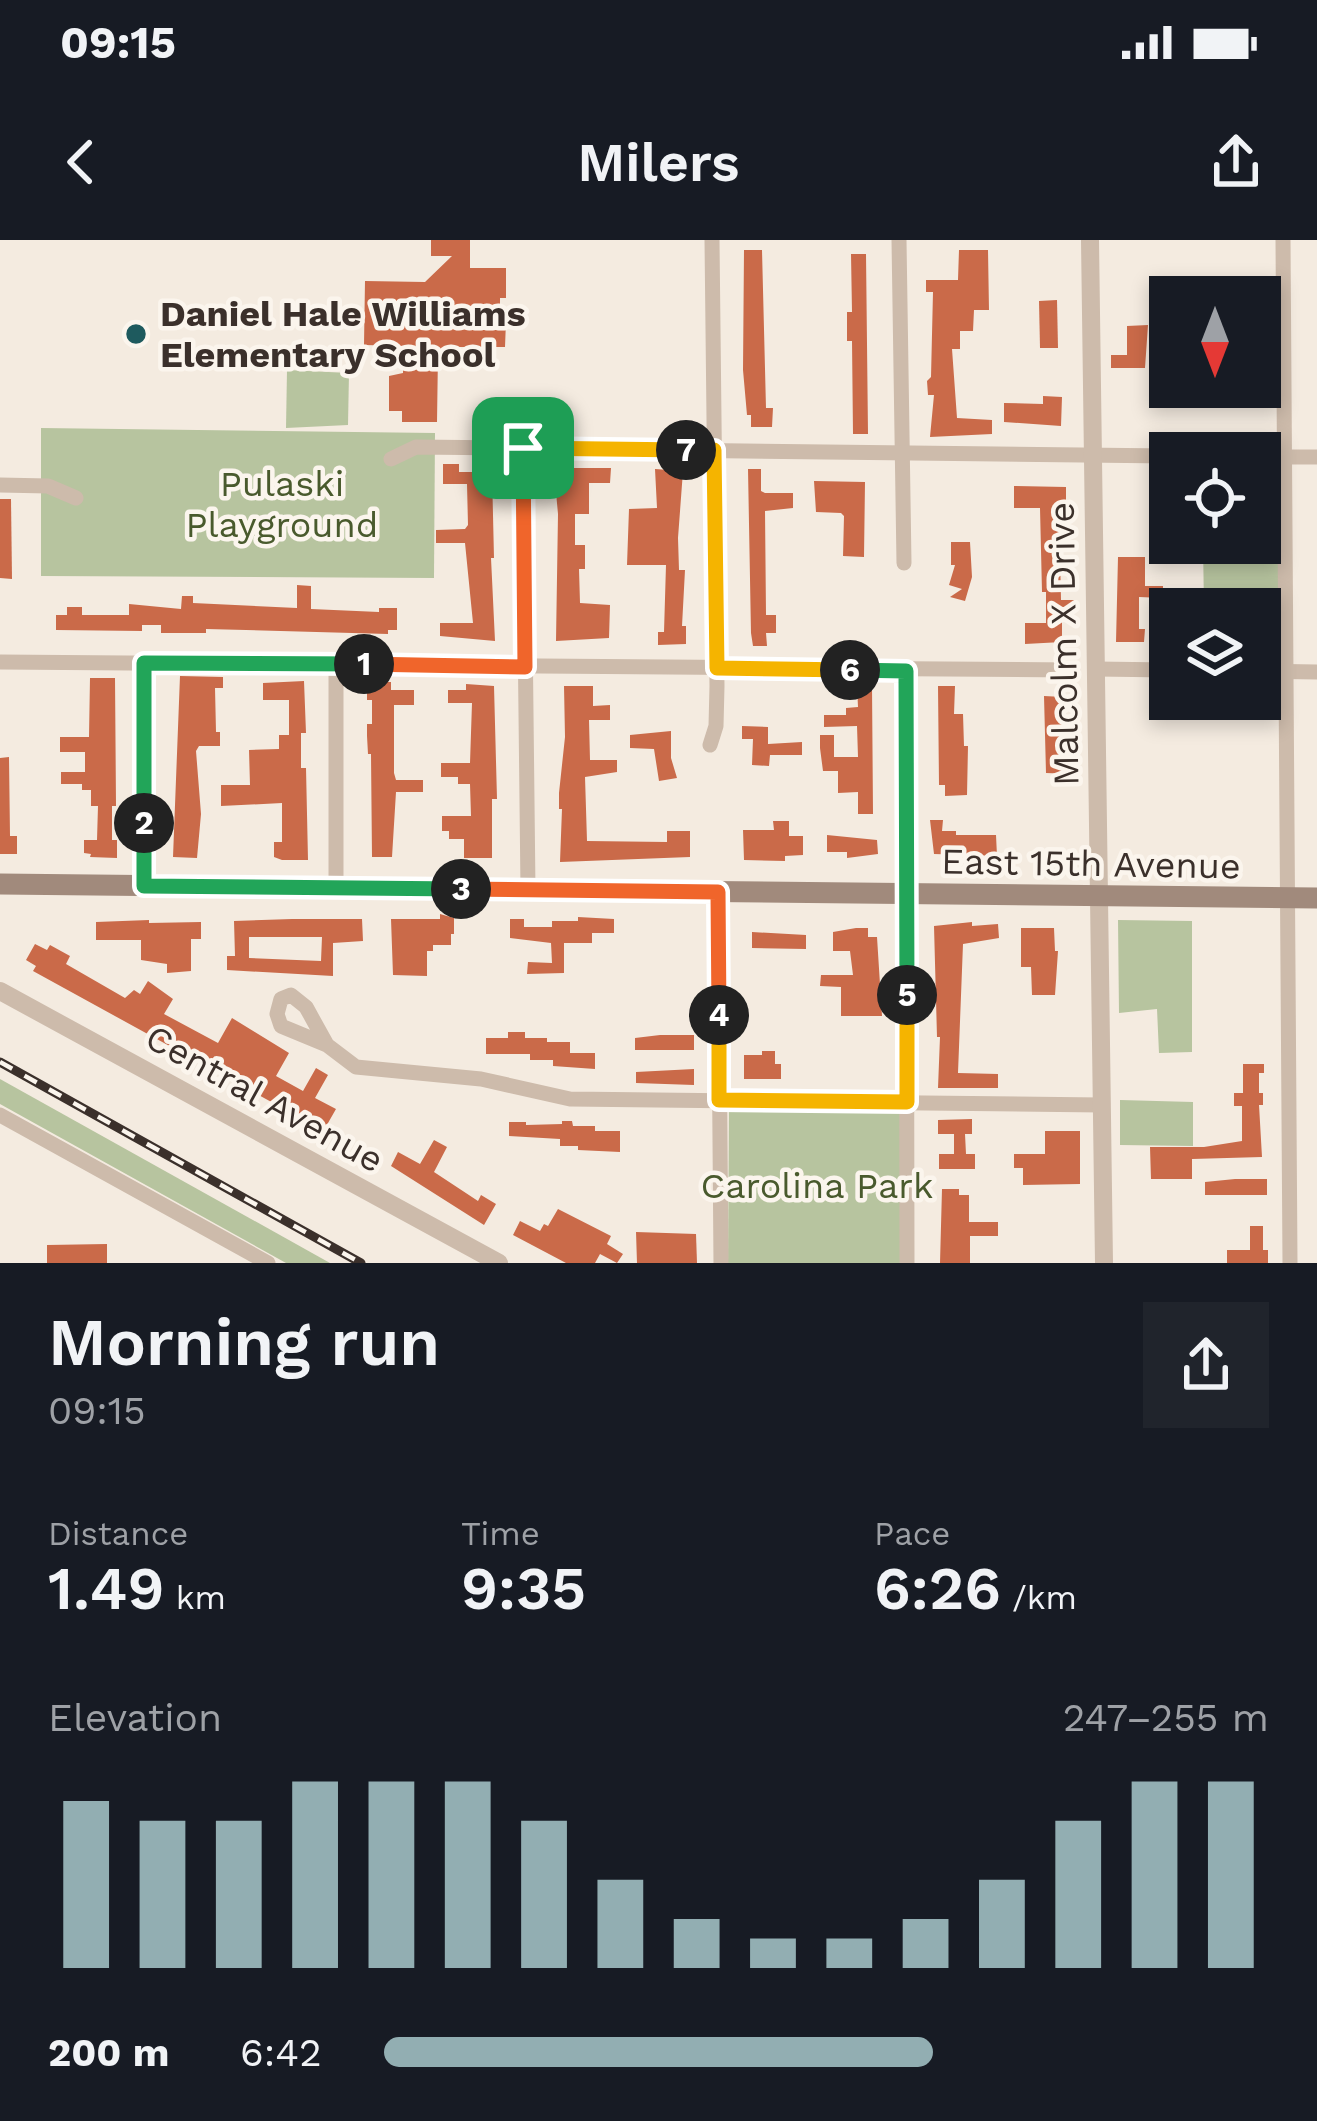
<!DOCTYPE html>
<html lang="en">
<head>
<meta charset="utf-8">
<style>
  :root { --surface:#171b24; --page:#20242c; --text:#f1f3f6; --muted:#9ea1a6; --accent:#92aeb2 }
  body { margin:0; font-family:"Work Sans",sans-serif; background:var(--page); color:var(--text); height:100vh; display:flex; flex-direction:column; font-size:45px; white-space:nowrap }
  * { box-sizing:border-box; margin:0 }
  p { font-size:39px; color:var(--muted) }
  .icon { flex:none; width:66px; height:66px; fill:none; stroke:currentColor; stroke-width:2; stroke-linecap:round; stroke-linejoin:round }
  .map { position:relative; height:1023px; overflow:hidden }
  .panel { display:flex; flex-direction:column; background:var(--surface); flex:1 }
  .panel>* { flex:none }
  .needle { width:78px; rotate:180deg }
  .fabs { position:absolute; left:1149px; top:36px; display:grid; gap:24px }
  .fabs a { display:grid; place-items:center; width:132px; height:132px; border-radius:0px; background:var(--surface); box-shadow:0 6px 18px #0003; font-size:60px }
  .pin { position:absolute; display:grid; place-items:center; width:102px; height:102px; color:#fff; margin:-51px; border-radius:24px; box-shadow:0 6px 18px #0006 }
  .km { position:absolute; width:60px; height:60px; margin:-30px; border-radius:50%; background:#222; color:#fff; font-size:33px; line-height:60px; text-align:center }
  .round { display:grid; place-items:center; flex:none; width:126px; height:126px; border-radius:0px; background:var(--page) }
  .head { display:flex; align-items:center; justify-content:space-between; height:204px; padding:0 48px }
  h1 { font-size:66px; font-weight:600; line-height:90px }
  .metrics { display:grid; grid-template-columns:repeat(3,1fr); gap:18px; height:204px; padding:12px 48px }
  .metrics div { display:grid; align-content:center }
  .metrics b { font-size:60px; font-weight:600 }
  .metrics small { font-size:33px; font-weight:400 }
  .metrics p { font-size:33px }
  .chart { height:336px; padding:24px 48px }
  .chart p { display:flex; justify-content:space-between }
  .chart svg { width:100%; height:216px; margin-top:12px; stroke:var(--accent); stroke-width:6 }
  ul { padding:0 48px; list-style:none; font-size:39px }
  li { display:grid; grid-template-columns:192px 144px 1fr; align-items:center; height:90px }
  li i { height:30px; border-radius:15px; background:var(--accent) }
  .status { display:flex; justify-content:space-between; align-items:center; height:84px; padding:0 60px; background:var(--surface); direction:ltr }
  .status svg { height:33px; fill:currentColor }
  header { display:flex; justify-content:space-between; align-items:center; height:156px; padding:0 48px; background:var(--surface); font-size:54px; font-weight:600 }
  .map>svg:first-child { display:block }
</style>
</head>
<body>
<div class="status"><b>09:15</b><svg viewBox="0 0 49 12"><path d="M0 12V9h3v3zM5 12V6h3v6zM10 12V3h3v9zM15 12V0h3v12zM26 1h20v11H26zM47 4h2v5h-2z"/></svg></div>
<header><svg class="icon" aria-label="back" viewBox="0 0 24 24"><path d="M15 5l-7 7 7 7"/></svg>Milers<svg class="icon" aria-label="share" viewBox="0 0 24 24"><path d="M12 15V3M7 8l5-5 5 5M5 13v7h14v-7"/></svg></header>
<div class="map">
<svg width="1317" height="1023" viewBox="0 0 1317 1023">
  <rect width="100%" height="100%" fill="#f4ebe0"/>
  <g fill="#b7c49f">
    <polygon points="287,130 349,133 348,185 286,188"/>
    <polygon points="41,188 435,193 434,338 41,336"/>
    <polygon points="1277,260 1281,419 1260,419 1260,369 1204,369 1203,303 1260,303 1260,262"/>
    <polygon points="1118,680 1192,681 1192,812 1159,813 1157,769 1119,773"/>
    <polygon points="0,839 330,1023 286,1023 0,864"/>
    <polygon points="1120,860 1193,862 1193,906 1120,905"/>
    <polygon points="729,866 906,867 905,1023 728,1023"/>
  </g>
  <g fill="#ca6a49" fill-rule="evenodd">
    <polygon points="431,0 470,0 470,28 506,28 506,58 500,58 500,81 506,81 505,107 448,107 448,113 438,113 437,182 402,182 402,171 389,171 389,136 403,133 403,106 364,105 365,41 425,42 452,16 431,16"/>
    <polygon points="744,10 762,10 766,168 773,168 772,187 751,187 751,175 747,175 743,130"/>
    <polygon points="959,10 988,10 989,70 974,70 973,91 960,91 960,109 952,109 957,178 992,180 992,194 930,197 934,155 928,155 927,141 931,137 933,52 926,52 926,40 958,40"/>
    <polygon points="851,14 866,14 868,194 853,194 852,101 847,101 847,72 852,72"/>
    <polygon points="1057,60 1058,108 1040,108 1039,61"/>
    <polygon points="1148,85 1145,128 1111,128 1111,115 1127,115 1127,86"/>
    <polygon points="1043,156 1062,157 1061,186 1004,182 1004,163 1043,164"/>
    <polygon points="443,224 459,224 459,232 492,232 494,318 491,318 495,401 440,396 440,383 473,383 465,303 436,303 436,290 465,289 468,285 467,244 443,244"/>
    <polygon points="573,228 611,228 610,243 589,243 589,274 575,274 575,305 585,305 585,329 579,329 580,363 610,365 609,398 556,401 558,274 554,230 573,231"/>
    <polygon points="655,229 683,231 678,298 679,330 685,330 682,386 686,386 686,404 658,405 658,392 664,392 666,325 627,325 629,269 657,268"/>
    <polygon points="748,229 761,229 761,251 765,253 793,253 793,268 765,271 766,375 776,375 776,393 766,393 767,406 753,406 751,393"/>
    <polygon points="814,241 865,242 864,317 843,316 844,276 841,273 816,272"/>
    <polygon points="1014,246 1066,247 1066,268 1059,268 1061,360 1074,360 1073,373 1062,373 1062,402 1025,404 1025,383 1046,383 1046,352 1042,352 1040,268 1014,268"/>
    <polygon points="0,259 11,259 12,339 0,338"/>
    <polygon points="951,302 970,302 972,337 965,361 950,357 962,349 949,345 955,325 951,325"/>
    <polygon points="1118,317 1145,317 1145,346 1163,346 1163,358 1139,357 1139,389 1145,389 1144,402 1116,402"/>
    <polygon points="297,345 311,346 311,369 379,372 379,368 397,368 397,390 388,390 388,394 206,389 206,393 161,393 161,385 142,385 142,391 56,390 56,375 67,375 67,367 82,367 82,375 129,375 129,364 181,369 182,356 193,356 193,363 297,368"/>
    <polygon points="180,436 223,437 223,448 215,448 216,492 220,492 220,506 199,506 196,511 201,574 197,618 173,617"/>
    <polygon points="90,438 115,438 116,566 112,566 112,600 117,600 117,618 90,617 91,614 84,613 84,600 97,600 98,566 91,566 91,550 82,550 82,544 61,544 61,532 85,532 85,512 60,512 60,497 89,497"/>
    <polygon points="304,441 306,493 301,493 301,528 306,528 308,620 282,620 274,617 274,602 282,602 282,563 221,566 221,545 250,545 249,510 279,509 279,495 289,495 289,460 263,460 263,443"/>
    <polygon points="367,442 391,442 391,450 414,450 414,465 394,465 394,533 396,540 423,540 423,552 396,552 392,617 372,617 371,514 368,514 367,496 367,484 372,484 372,460 367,460"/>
    <polygon points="466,444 494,446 497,559 492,559 492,618 464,618 464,599 449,599 449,591 442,591 442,576 471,576 470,544 458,544 458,537 441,537 441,523 470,523 472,463 448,463 448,450 466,450"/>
    <polygon points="564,446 593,446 593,466 610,465 610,480 589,480 590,520 617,520 617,532 585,537 587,601 667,602 667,591 690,591 690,617 560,622 562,569 559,569 559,553 565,497"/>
    <polygon points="857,446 872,446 873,574 858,574 858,552 838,553 838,531 823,531 820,508 820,495 834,495 834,517 858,517 857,486 824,487 824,475 846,475 846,468 858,467"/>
    <polygon points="938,446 955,446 954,474 963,474 964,506 968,506 967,555 945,556 945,545 939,545"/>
    <polygon points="1044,456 1063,457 1062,519 1074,519 1073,534 1046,533"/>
    <polygon points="742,486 768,487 768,504 802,502 802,515 770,515 769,526 752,525 753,499 742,499"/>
    <polygon points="671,491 671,518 677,538 659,541 654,509 630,508 630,495"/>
    <polygon points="9,517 10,596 17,596 17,614 0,614 0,518"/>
    <polygon points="930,580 943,580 942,591 956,591 956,595 996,595 997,616 934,614"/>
    <polygon points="773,581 789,581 789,596 803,596 803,615 785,616 785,621 744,620 743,590 774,590"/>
    <polygon points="827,595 877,600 878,614 847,618 847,612 827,612"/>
    <polygon points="440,674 454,678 454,694 451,694 451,705 433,705 433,711 427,711 427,736 393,735 391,679 440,679"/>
    <polygon points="578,677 614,679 614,693 592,693 592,703 564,703 564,733 527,734 528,722 552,723 551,703 510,698 510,679 524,679 524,687 552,687 552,681 578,681"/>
    <path d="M 292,679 L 362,679 L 363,701 L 333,703 L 333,736 L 227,730 L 227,716 L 235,716 L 234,681 ZM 249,697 L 322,697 L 321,721 L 249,718 Z"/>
    <polygon points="149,680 149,683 201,682 201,699 191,699 191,731 167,733 167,724 141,720 141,700 96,700 96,682"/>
    <polygon points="972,682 972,686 998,684 999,698 963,704 958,833 998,834 998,848 938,848 940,797 937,797 934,686"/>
    <polygon points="856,688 868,688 868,697 877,697 882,776 841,776 841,747 820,746 821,735 853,735 850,711 833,711 833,692"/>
    <polygon points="1021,688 1054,688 1055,711 1058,711 1055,755 1032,755 1031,727 1021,727"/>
    <polygon points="752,692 806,695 806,709 752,708"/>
    <polygon points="35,704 47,710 50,705 70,716 66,724 125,758 134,750 140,754 148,741 173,759 164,774 218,803 232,778 289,813 276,836 303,851 316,828 328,835 315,858 336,869 324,890 303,879 301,882 286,870 33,731 36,726 26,720"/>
    <polygon points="508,792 525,792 525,798 547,798 547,802 570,802 570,813 595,813 595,829 553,826 553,820 530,820 530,814 486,814 486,798 508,798"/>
    <polygon points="660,795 694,795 694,810 635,810 635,798"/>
    <polygon points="762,811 775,811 775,824 781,824 781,839 744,839 744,815 762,815"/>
    <polygon points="1243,824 1264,824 1264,833 1259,833 1259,853 1263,853 1263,865 1259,865 1262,917 1192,919 1192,939 1151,939 1150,907 1204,907 1242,901 1242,866 1234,866 1234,853 1243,853"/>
    <polygon points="694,829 694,845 636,843 636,832"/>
    <polygon points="972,879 972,894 965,894 966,914 975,914 975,929 939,929 939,914 954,914 954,894 938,894 938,880"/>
    <polygon points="562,881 572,881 573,886 595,886 595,891 620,891 620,912 578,910 578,906 560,906 560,899 509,896 509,882 526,882 526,885 562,884"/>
    <polygon points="1045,891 1080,891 1080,944 1023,945 1023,928 1014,928 1014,914 1045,914"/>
    <polygon points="434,900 447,907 434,932 478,961 481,955 496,964 484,985 391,926 398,912 420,924"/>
    <polygon points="1235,939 1267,939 1267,955 1205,955 1205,942"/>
    <polygon points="942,949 959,949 959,955 969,955 969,982 998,982 998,996 970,996 970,1023 940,1023"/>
    <polygon points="558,969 611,996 607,1004 623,1014 617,1023 600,1014 595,1023 566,1023 513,995 520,981 540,991 544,984 548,986"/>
    <polygon points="1250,986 1263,986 1263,1010 1268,1010 1268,1023 1227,1023 1227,1010 1250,1010"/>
    <polygon points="636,992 696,994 697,1023 637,1023"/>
    <polygon points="107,1004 107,1023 47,1023 47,1005"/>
  </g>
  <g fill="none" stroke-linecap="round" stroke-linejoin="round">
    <g stroke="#cdbbab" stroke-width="15">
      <polyline points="899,0 904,323"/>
      <polyline points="1283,0 1290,1023"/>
      <polyline points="523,208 528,650"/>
      <polyline points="1260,217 1317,217"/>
      <polyline points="391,219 416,207 1170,216"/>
      <polyline points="0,245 48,246 76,258"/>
      <polyline points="0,422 1073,430"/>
      <polyline points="144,423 144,646"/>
      <polyline points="1096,429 1170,430"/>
      <polyline points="906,431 907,1023"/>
      <polyline points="1260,431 1317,432"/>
      <polyline points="710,505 716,486 717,446 712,0"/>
      <polyline points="336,647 336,424"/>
      <polyline points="718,652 721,1023"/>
      <polyline points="327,805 281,786 277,774 281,759 291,755 306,767 327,805 356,827 481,839 570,859 1102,865"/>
      <polyline points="0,875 268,1023"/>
    </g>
    <g stroke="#cdbbab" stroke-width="18">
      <polyline points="1090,0 1104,1023"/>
      <polyline points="0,751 499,1023"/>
    </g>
    <polyline stroke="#a18a7c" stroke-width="21" points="0,644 1317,658"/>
    <defs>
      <polyline id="rail" points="0,822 361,1023"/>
    </defs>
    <use href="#rail" stroke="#3b302b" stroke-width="9"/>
    <use href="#rail" stroke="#fbf5ed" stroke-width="4.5" stroke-dasharray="14" stroke-linecap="butt"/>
  </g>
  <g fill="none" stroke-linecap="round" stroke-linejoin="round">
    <defs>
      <polyline id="split-1" points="364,424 525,427 523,208"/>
      <polyline id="split-2" points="144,583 144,423 364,424"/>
      <polyline id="split-3" points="144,583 144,646 461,649"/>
      <polyline id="split-4" points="461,649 718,652 719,775"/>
      <polyline id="split-5" points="719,775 719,860 907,862 907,755"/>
      <polyline id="split-6" points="850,430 906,431 907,755"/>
      <polyline id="split-7" points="686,210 714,210 717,428 850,430"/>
      <polyline id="split-8" points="523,208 686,210"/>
    </defs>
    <use href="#split-1" stroke="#fff" stroke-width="24"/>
    <use href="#split-2" stroke="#fff" stroke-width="24"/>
    <use href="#split-3" stroke="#fff" stroke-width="24"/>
    <use href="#split-4" stroke="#fff" stroke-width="24"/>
    <use href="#split-5" stroke="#fff" stroke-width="24"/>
    <use href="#split-6" stroke="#fff" stroke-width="24"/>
    <use href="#split-7" stroke="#fff" stroke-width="24"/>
    <use href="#split-8" stroke="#fff" stroke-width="24"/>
    <use href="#split-1" stroke="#f0652b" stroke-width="15"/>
    <use href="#split-2" stroke="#22a559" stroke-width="15"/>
    <use href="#split-3" stroke="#22a559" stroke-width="15"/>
    <use href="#split-4" stroke="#f0652b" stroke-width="15"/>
    <use href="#split-5" stroke="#f5b400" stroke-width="15"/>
    <use href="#split-6" stroke="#22a559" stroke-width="15"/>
    <use href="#split-7" stroke="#f5b400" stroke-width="15"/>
    <use href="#split-8" stroke="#f5b400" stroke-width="15"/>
  </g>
  <circle fill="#1e5a5e" stroke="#fbf5ed" stroke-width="4.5" cx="136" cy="94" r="12"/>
  <g text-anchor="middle" stroke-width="9" stroke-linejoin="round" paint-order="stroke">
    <g font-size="36" font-weight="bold" fill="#3b302b" stroke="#fbf5ed" text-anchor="start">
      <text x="160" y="86">Daniel Hale Williams<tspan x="160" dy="41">Elementary School</tspan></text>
    </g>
    <g font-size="36" fill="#495a2d" stroke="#fbf5ed">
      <text x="282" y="256">Pulaski<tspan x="282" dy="41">Playground</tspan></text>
      <text x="817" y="958">Carolina Park</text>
    </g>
    <g font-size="36" fill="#3b302b" stroke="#fbf5ed">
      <text transform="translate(1063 404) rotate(-91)" y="13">Malcolm X Drive</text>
      <text transform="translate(1091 623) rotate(1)" y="13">East 15th Avenue</text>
      <text transform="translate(265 858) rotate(29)" y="13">Central Avenue</text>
    </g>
  </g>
</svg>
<div class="fabs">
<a><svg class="needle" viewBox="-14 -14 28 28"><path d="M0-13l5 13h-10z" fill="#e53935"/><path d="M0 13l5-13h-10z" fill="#9ea1a6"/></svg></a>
<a><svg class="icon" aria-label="locate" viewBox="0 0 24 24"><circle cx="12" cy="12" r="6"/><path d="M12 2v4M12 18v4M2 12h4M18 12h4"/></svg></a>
<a><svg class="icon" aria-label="layers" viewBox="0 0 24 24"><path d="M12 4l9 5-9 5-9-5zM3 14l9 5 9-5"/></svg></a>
</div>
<div class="pin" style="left:523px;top:208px;background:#1e9e55"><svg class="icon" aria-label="arrive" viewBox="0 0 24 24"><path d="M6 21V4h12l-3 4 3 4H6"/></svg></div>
<b class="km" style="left:364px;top:424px">1</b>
<b class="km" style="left:144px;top:583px">2</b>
<b class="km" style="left:461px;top:649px">3</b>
<b class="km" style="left:719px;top:775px">4</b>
<b class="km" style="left:907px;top:755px">5</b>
<b class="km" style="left:850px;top:430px">6</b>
<b class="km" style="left:686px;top:210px">7</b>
</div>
<section class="panel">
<div class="head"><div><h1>Morning run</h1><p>09:15</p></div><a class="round"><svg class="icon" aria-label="share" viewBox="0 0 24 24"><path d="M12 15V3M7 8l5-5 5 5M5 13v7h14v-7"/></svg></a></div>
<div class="metrics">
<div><p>Distance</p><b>1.49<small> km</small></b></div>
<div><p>Time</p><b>9:35</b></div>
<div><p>Pace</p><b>6:26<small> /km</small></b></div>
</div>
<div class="chart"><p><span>Elevation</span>247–255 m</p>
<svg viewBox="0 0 160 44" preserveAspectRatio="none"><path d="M5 44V10M15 44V14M25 44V14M35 44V6M45 44V6M55 44V6M65 44V14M75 44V26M85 44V34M95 44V38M105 44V38M115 44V34M125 44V26M135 44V14M145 44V6M155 44V6"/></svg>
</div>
<ul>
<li><b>200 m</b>6:42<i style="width:62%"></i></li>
</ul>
</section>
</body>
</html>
